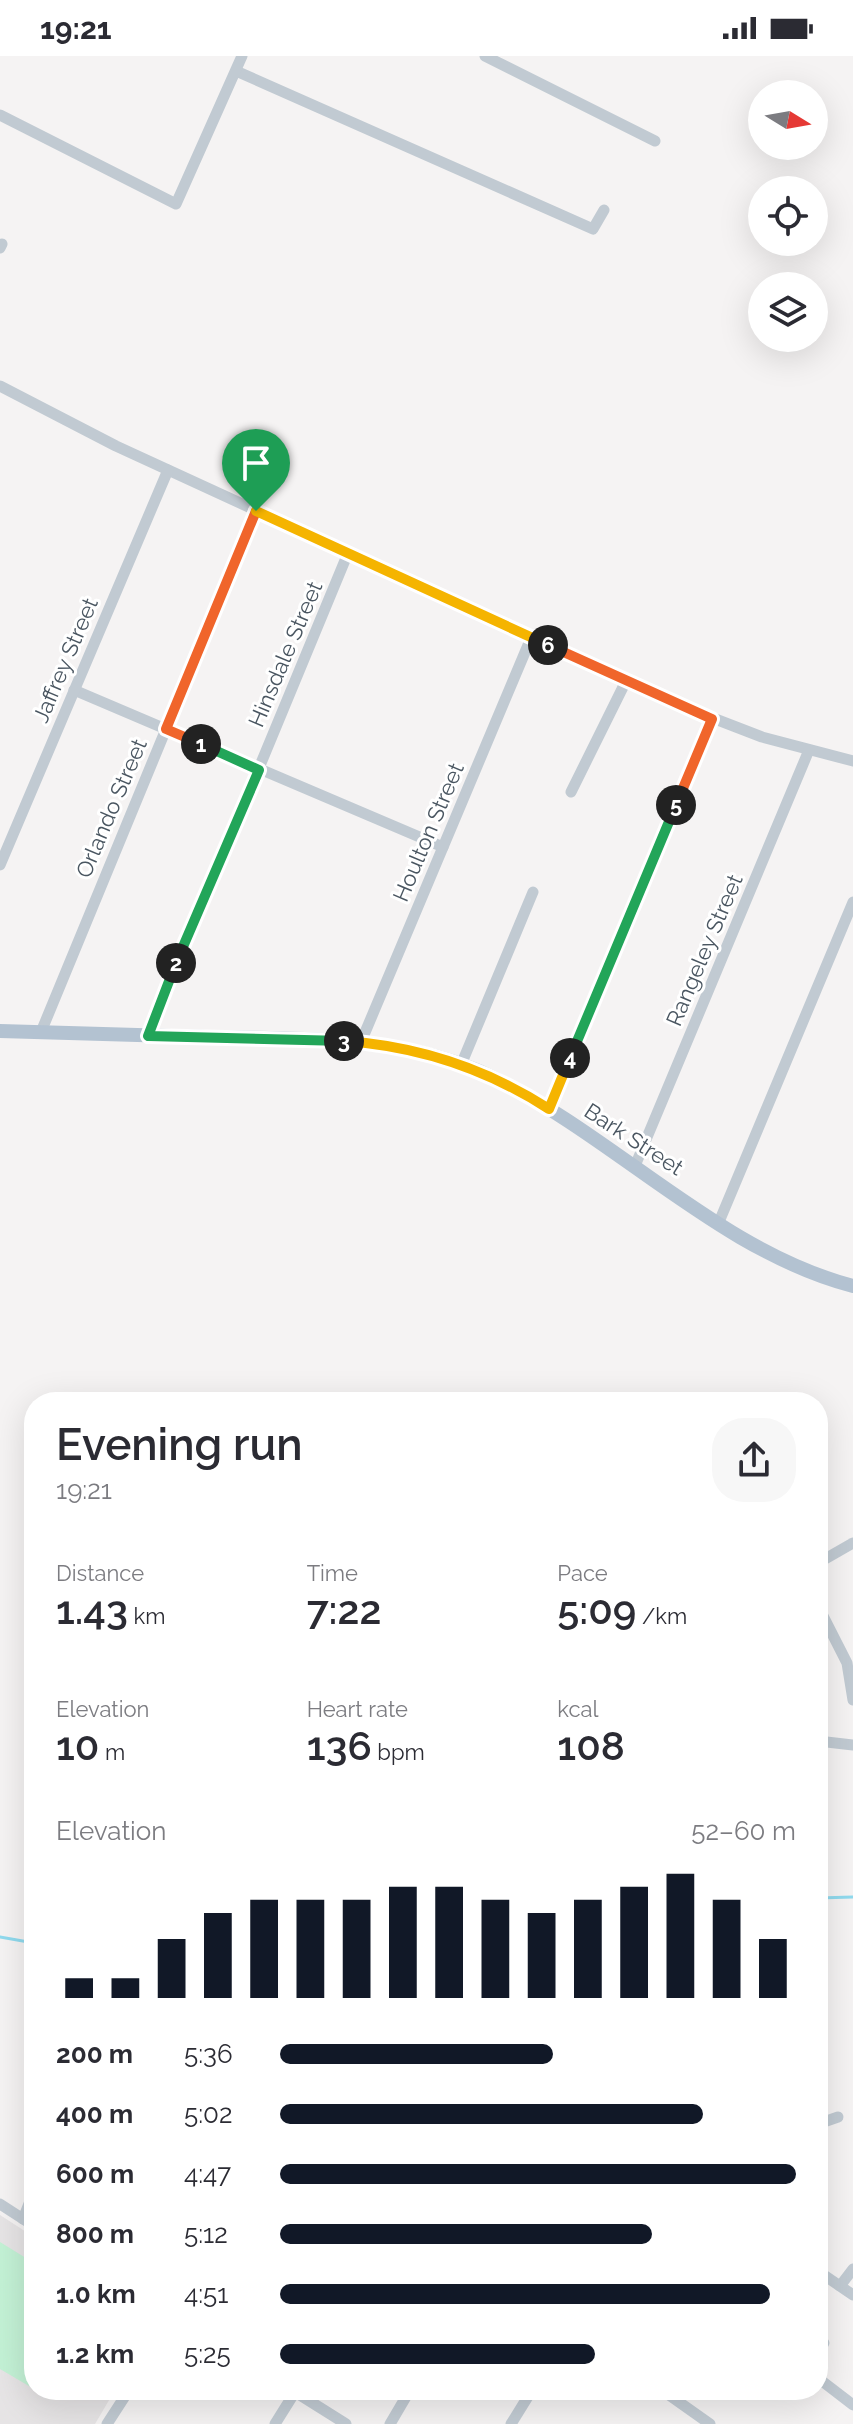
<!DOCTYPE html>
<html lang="en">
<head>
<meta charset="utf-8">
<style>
  :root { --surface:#fff; --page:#f7f7f7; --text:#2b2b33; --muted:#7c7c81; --accent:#111827 }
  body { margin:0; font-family:Raleway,sans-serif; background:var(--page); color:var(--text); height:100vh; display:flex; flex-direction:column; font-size:30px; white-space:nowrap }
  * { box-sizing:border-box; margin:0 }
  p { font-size:26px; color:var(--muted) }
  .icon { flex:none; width:44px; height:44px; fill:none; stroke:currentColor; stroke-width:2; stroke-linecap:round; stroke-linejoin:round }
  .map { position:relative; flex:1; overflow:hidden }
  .sheet { position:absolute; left:24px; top:1336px; width:804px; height:1008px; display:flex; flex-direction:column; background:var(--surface); border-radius:32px; box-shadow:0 8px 32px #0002 }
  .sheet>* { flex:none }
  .needle { width:52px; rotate:101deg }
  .buttons { position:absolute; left:748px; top:24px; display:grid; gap:16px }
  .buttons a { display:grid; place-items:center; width:80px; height:80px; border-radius:50%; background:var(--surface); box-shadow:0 8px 32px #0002; font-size:40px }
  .pin { position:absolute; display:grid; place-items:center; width:68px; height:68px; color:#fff; margin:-82px -34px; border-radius:50% 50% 50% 0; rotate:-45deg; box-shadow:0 0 8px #0007 }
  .pin .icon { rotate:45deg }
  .km { position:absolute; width:40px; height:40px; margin:-20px; border-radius:50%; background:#222; color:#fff; font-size:22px; line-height:40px; text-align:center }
  .round { display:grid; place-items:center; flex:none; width:84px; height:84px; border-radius:32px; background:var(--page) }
  .summary { display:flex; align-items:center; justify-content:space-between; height:136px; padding:0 32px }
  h1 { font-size:44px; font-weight:600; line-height:60px }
  .figures { display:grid; grid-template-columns:repeat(3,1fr); gap:12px; height:136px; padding:8px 32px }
  .figures div { display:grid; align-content:center }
  .figures b { font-size:40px; font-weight:600 }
  .figures small { font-size:22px; font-weight:400 }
  .figures p { font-size:22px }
  .chart { height:224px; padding:16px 32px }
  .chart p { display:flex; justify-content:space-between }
  .chart svg { width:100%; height:144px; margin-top:8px; stroke:var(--accent); stroke-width:6 }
  ul { padding:0 32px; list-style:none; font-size:26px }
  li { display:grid; grid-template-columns:128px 96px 1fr; align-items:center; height:60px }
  li i { height:20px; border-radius:10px; background:var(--accent) }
  .status { display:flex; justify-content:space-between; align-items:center; height:56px; padding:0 40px; background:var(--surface); direction:ltr }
  .status svg { height:22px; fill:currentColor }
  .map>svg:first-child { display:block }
</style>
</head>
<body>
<div class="status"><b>19:21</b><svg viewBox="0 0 49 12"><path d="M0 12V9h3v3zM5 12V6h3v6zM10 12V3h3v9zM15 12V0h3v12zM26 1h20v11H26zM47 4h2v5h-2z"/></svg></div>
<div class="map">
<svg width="853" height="2368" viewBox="0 0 853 2368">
  <rect width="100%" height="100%" fill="#f5f3f3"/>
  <polygon fill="#e6e4e5" points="0,2159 34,2181 34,2334 115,2334 95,2368 0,2368"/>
  <polygon fill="#c3f1d5" points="0,2186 34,2207 34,2333 0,2313"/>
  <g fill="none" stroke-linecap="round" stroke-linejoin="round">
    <g stroke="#90daee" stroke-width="3">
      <polyline points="818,1842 853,1841"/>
      <polyline points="0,1881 34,1887"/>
    </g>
    <g stroke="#c1cad2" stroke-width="11">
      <polyline points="485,0 655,85"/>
      <polyline points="236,15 593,173 604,154"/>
      <polyline points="0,59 176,148 242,0"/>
      <polyline points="0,192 2,188"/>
      <polyline points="0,330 116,390 679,649 762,681 853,705"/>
      <polyline points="74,634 443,791"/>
      <polyline points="571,736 626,625"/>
      <polyline points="0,809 168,414"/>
      <polyline points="41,976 256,455"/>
      <polyline points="148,980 348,497"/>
      <polyline points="361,986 531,582"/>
      <polyline points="461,1009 533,836"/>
      <polyline points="549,1053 712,663"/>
      <polyline points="635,1110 809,694"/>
      <polyline points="719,1166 853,846"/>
      <polyline points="818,1507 853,1487"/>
      <polyline points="818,1550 847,1607 853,1644"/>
      <polyline points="818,1685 853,1689"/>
      <polyline points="818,2068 838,2061"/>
      <polyline points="0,2148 34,2170"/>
      <polyline points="23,2163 34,2135"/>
      <polyline points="818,2215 853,2239"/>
      <polyline points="840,2230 853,2213"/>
      <polyline points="818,2296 824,2287"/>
      <polyline points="818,2322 853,2349"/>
      <polyline points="292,2334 346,2368"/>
      <polyline points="662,2334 710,2368"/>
      <polyline points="107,2368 129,2334"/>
      <polyline points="275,2368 295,2336"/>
      <polyline points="390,2368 410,2334"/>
      <polyline points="511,2368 532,2334"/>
    </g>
    <path stroke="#b3c2d1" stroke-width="14" d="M 0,975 C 69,977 137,979 206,981 C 302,983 404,979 492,1021 C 616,1081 719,1195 853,1230"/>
  </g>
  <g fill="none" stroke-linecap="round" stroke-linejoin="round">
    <defs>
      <polyline id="split-1" points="201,688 166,673 256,455"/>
      <polyline id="split-2" points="176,907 259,714 201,688"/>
      <polyline id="split-3" points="176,907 148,980 344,985"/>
      <path id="split-4" d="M 344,985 C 418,990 487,1013 549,1053 L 570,1002"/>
      <polyline id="split-5" points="570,1002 676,749"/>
      <polyline id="split-6" points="548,589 712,663 676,749"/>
      <polyline id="split-7" points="256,455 548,589"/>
    </defs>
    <use href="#split-1" stroke="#fff" stroke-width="16"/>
    <use href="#split-2" stroke="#fff" stroke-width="16"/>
    <use href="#split-3" stroke="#fff" stroke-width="16"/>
    <use href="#split-4" stroke="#fff" stroke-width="16"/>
    <use href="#split-5" stroke="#fff" stroke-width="16"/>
    <use href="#split-6" stroke="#fff" stroke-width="16"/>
    <use href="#split-7" stroke="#fff" stroke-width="16"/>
    <use href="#split-1" stroke="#f0652b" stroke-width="10"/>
    <use href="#split-2" stroke="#22a559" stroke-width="10"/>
    <use href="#split-3" stroke="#22a559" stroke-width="10"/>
    <use href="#split-4" stroke="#f5b400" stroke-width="10"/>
    <use href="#split-5" stroke="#22a559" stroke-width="10"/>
    <use href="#split-6" stroke="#f0652b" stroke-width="10"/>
    <use href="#split-7" stroke="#f5b400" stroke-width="10"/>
  </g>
  <g text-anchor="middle" stroke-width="6" stroke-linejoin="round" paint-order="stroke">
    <g font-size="22" fill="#4a5661" stroke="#fff">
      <text transform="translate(285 598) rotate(-67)" y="8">Hinsdale Street</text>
      <text transform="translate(65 604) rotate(-67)" y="8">Jaffrey Street</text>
      <text transform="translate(111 752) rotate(-67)" y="8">Orlando Street</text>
      <text transform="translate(428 776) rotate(-67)" y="8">Houlton Street</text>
      <text transform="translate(704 894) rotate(-67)" y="8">Rangeley Street</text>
      <text transform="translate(634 1083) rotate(33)" y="8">Bark Street</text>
    </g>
  </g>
</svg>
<div class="buttons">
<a><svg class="needle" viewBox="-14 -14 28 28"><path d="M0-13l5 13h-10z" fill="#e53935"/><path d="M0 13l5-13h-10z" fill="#7c7c81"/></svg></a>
<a><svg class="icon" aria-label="locate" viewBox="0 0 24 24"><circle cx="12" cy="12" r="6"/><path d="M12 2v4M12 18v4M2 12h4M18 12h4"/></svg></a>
<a><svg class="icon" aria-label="layers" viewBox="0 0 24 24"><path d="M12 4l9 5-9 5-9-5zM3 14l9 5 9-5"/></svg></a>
</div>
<div class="pin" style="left:256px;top:455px;background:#1e9e55"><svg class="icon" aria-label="arrive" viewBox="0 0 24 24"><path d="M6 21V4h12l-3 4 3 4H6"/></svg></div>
<b class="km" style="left:201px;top:688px">1</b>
<b class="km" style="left:176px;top:907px">2</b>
<b class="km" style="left:344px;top:985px">3</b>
<b class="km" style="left:570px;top:1002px">4</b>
<b class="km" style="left:676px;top:749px">5</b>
<b class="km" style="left:548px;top:589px">6</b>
<section class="sheet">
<div class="summary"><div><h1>Evening run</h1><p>19:21</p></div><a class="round"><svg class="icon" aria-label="share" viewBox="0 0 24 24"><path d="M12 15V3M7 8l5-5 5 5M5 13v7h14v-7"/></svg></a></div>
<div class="figures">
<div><p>Distance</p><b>1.43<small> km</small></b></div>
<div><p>Time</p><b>7:22</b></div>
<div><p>Pace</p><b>5:09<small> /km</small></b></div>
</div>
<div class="figures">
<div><p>Elevation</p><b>10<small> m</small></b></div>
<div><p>Heart rate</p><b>136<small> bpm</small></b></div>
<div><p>kcal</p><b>108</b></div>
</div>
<div class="chart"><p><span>Elevation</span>52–60 m</p>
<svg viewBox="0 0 160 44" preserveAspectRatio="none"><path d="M5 44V38M15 44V38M25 44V26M35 44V18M45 44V14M55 44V14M65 44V14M75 44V10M85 44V10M95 44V14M105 44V18M115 44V14M125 44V10M135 44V6M145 44V14M155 44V26"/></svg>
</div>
<ul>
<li><b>200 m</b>5:36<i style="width:53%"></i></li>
<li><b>400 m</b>5:02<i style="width:82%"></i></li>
<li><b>600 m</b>4:47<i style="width:100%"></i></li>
<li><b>800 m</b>5:12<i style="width:72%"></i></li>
<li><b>1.0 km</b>4:51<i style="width:95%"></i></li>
<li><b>1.2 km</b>5:25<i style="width:61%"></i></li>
</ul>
</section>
</div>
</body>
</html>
